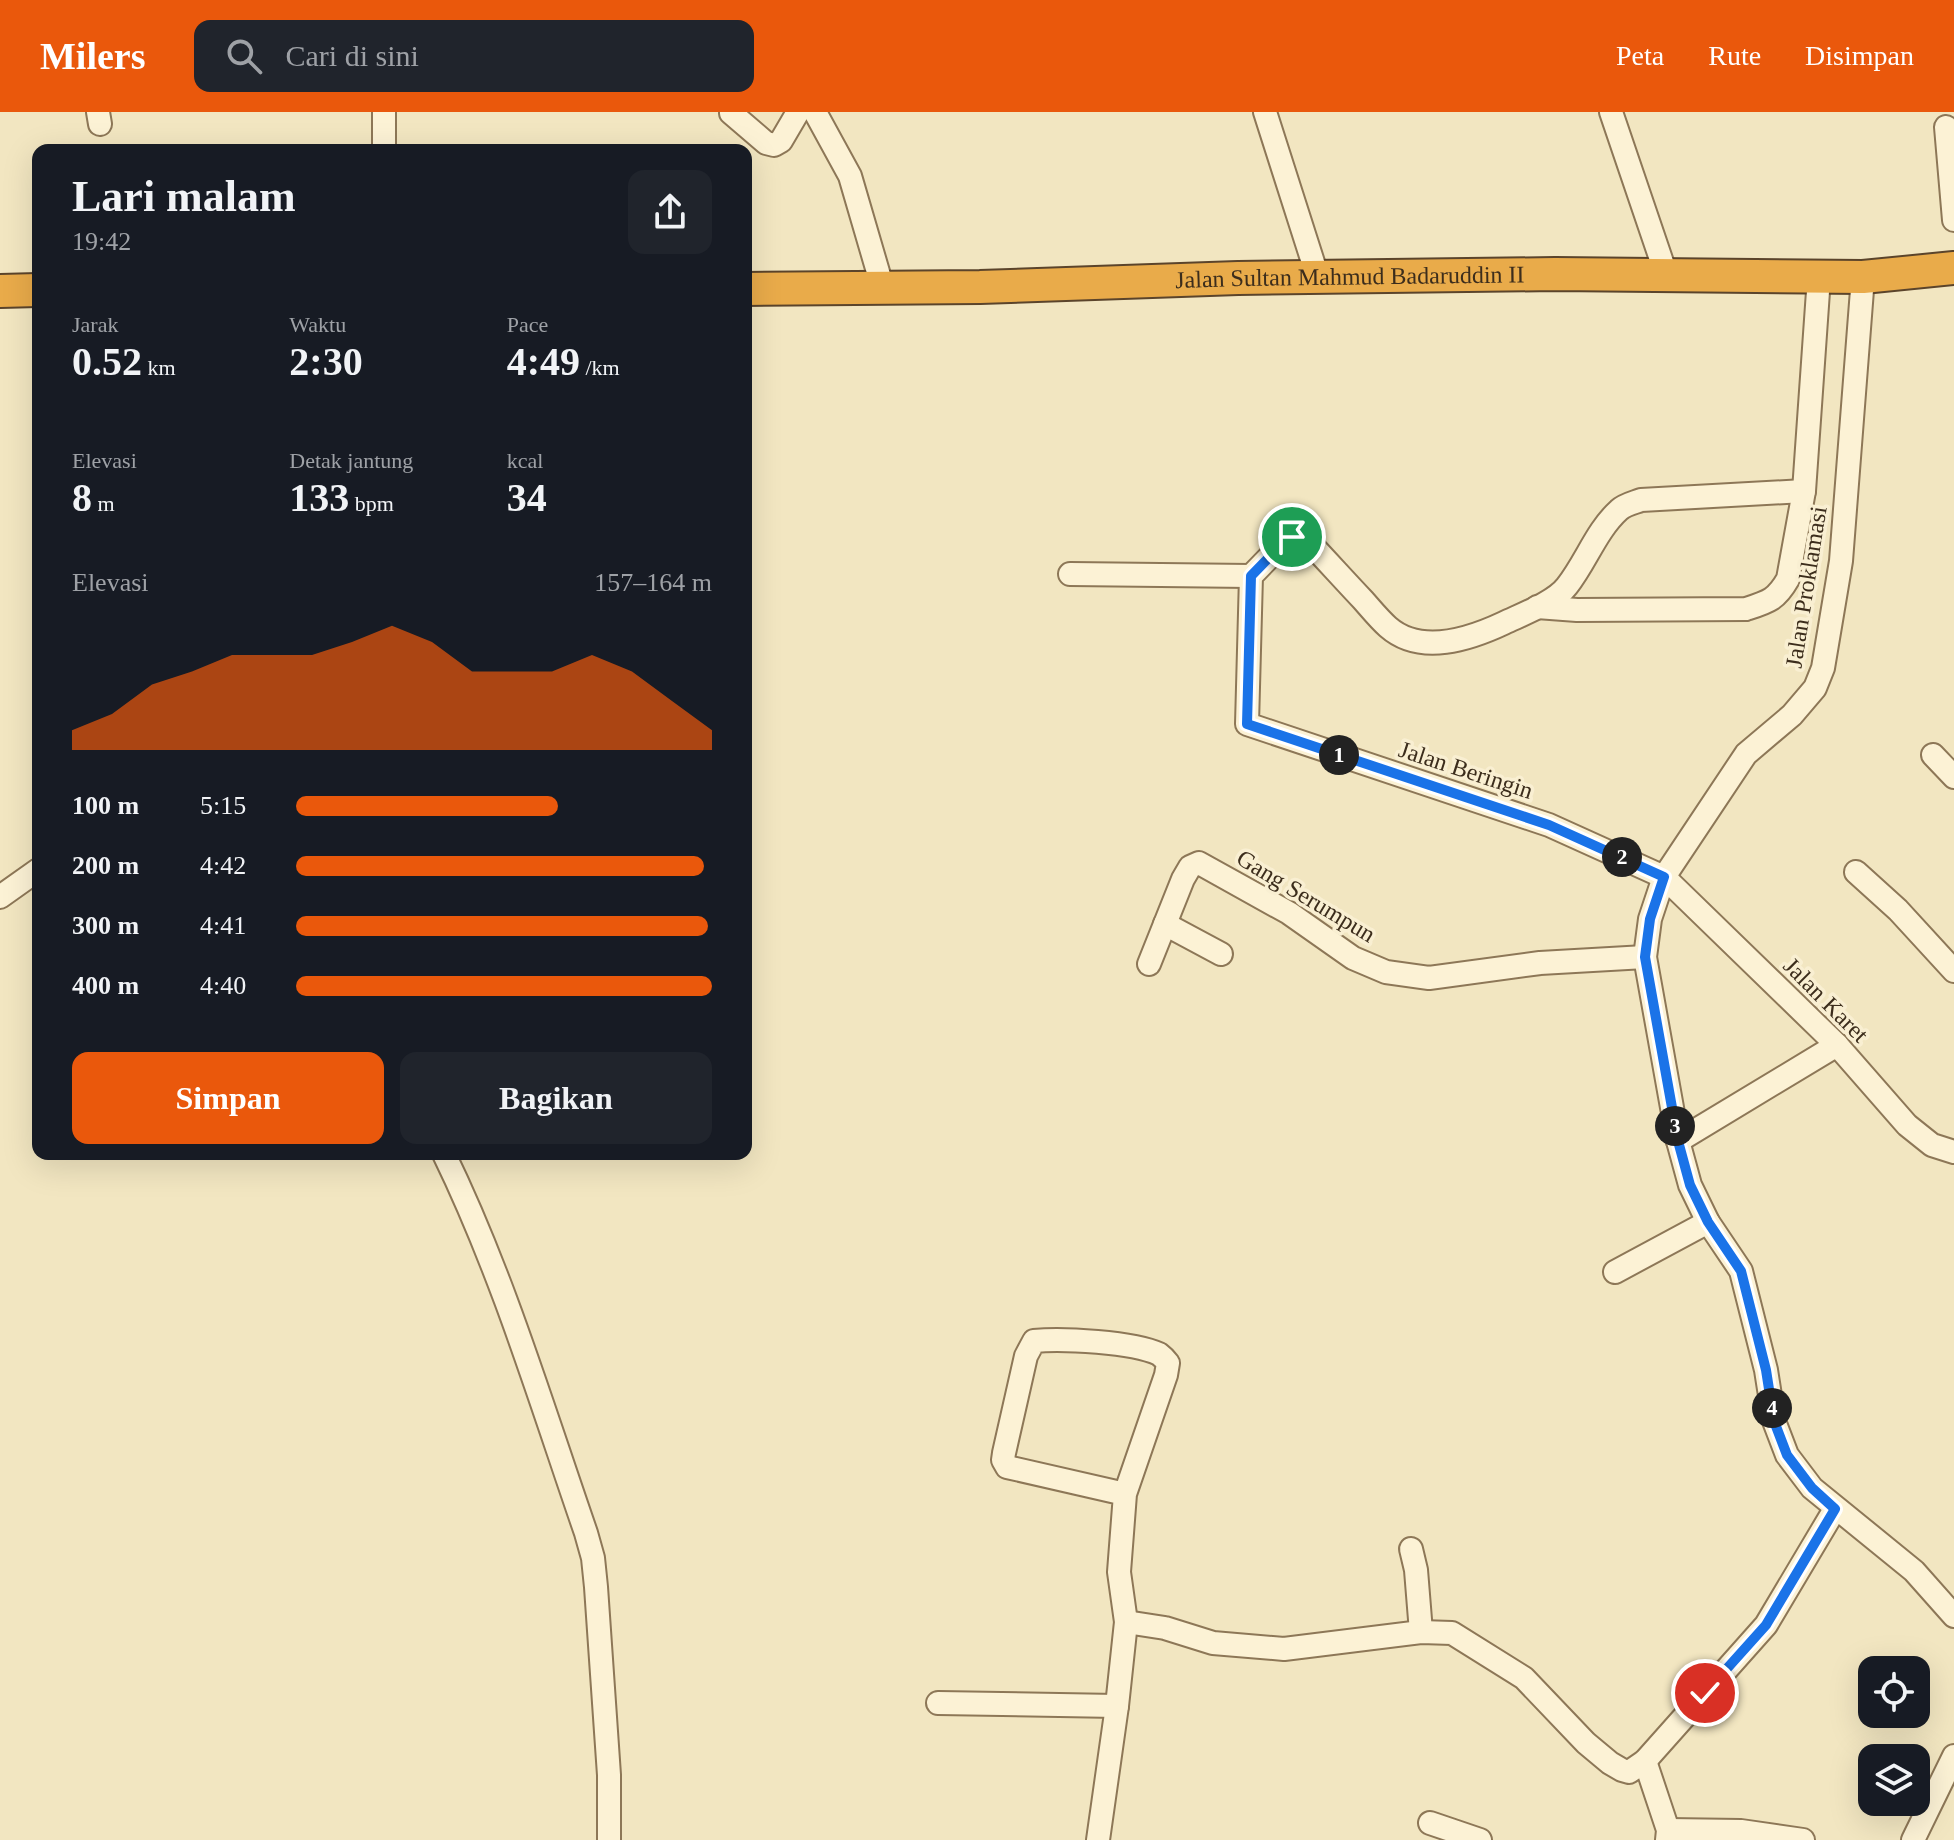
<!DOCTYPE html>
<html lang="id">
<head>
<meta charset="utf-8">
<style>
  :root { --surface:#171b24; --page:#20242c; --text:#f1f3f6; --muted:#9ea1a6; --accent:#ea580c }
  body { margin:0; font-family:"Times New Roman",serif; background:var(--page); color:var(--text); height:100vh; display:flex; flex-direction:column; font-size:30px; white-space:nowrap }
  * { box-sizing:border-box; margin:0 }
  p { font-size:26px; color:var(--muted) }
  .icon { flex:none; width:44px; height:44px; fill:none; stroke:currentColor; stroke-width:2; stroke-linecap:round; stroke-linejoin:round }
  .map { position:relative; flex:1; overflow:hidden }
  .sheet { position:absolute; left:32px; top:32px; width:720px; height:1016px; display:flex; flex-direction:column; background:var(--surface); border-radius:16px; box-shadow:0 8px 32px #0002 }
  .sheet>* { flex:none }
  .fabs { position:absolute; left:1858px; top:1544px; display:grid; gap:16px }
  .fabs a { display:grid; place-items:center; width:72px; height:72px; border-radius:16px; background:var(--surface); box-shadow:0 8px 32px #0002; font-size:40px }
  .pin { position:absolute; display:grid; place-items:center; width:68px; height:68px; color:#fff; margin:-34px; border:4px solid #fff; border-radius:50%; box-shadow:0 2px 8px #0007 }
  .km { position:absolute; width:40px; height:40px; margin:-20px; border-radius:50%; background:#222; color:#fff; font-size:22px; line-height:40px; text-align:center }
  .round { display:grid; place-items:center; flex:none; width:84px; height:84px; border-radius:16px; background:var(--page) }
  .headline { display:flex; align-items:center; justify-content:space-between; height:136px; padding:0 40px }
  h1 { font-size:44px; font-weight:800; line-height:60px }
  .metrics { display:grid; grid-template-columns:repeat(3,1fr); gap:12px; height:136px; padding:8px 40px }
  .metrics div { display:grid; align-content:center }
  .metrics b { font-size:40px; font-weight:800 }
  .metrics small { font-size:22px; font-weight:400 }
  .metrics p { font-size:22px }
  .chart { height:224px; padding:16px 40px }
  .chart p { display:flex; justify-content:space-between }
  .chart svg { width:100%; height:144px; margin-top:8px; fill:var(--accent); opacity:.7 }
  .primary-button { display:flex; gap:16px; margin-top:auto; padding:16px 40px }
  .primary-button a { flex:1; height:92px; border-radius:16px; background:var(--accent); color:#fff; font-size:32px; font-weight:800; line-height:92px; text-align:center }
  .primary-button a+a { background:var(--page); color:var(--text) }
  ul { padding:0 40px; list-style:none; font-size:26px }
  li { display:grid; grid-template-columns:128px 96px 1fr; align-items:center; height:60px }
  li i { height:20px; border-radius:10px; background:var(--accent) }
  header { display:flex; align-items:center; gap:48px; box-sizing:border-box; height:112px; padding:0 40px; background:var(--accent); color:#fff }
  header strong { font-size:38px }
  nav { display:flex; gap:44px; margin-inline-start:auto; font-size:28px }
  .search { width:560px; height:72px; background:var(--page); display:flex; align-items:center; gap:20px; box-sizing:border-box; padding:0 28px; border-radius:16px; color:var(--muted); font-size:30px }
  .map>svg:first-child { display:block }
</style>
</head>
<body>
<header>
<strong>Milers</strong>
<div class="search"><svg class="icon" aria-label="search" viewBox="0 0 24 24"><circle cx="10" cy="10" r="6"/><path d="M15 15l6 6"/></svg>Cari di sini</div>
<nav><a>Peta</a><a>Rute</a><a>Disimpan</a></nav>
</header>
<div class="map">
<svg width="1954" height="1728" viewBox="0 0 1954 1728">
  <rect width="100%" height="100%" fill="#f2e6c1"/>
  <g fill="none" stroke-linecap="round" stroke-linejoin="round">
    <defs>
      <g id="minor">
        <polyline points="98,0 100,12"/>
        <polyline points="815,0 850,64 883,177"/>
        <polyline points="1265,0 1318,166"/>
        <polyline points="1611,0 1666,162"/>
        <polyline points="731,1 766,31 774,33 781,29 798,0"/>
        <polyline points="1946,15 1954,108"/>
        <polyline points="384,38 384,0"/>
        <polyline points="1863,165 1841,449 1823,556 1815,576 1792,603 1746,642 1664,765 1650,807 1645,845 1678,1029 1690,1073 1708,1110 1741,1159 1766,1258 1774,1309 1787,1343 1812,1376 1914,1459 1954,1504"/>
        <path d="M 1804,379 L 1641,388 C 1633,391 1624,393 1619,398 C 1596,419 1586,450 1567,474 C 1555,490 1523,502 1504,511 C 1470,527 1421,544 1388,515 C 1379,507 1371,497 1363,488 C 1345,469 1327,449 1309,430 L 1292,425 L 1284,430 L 1251,464 L 1247,612 L 1549,713 L 1664,765 L 1837,933 L 1907,1013 L 1932,1033 L 1954,1040"/>
        <polyline points="1070,462 1251,464"/>
        <path d="M 1537,495 L 1577,498 L 1746,497 C 1768,490 1776,488 1788,467 L 1804,379 L 1819,165"/>
        <polyline points="1933,643 1954,665"/>
        <polyline points="1856,760 1898,798 1954,859"/>
        <polyline points="0,785 38,758"/>
        <polyline points="1165,812 1221,842"/>
        <polyline points="1149,852 1183,767 1190,755 1199,751 1289,801 1353,846 1386,860 1429,866 1540,851 1645,845"/>
        <polyline points="1678,1029 1837,933"/>
        <path d="M 444,1042 C 503,1163 542,1294 586,1421 L 593,1446 L 596,1475 L 609,1663 L 609,1728"/>
        <polyline points="1615,1160 1708,1110"/>
        <polyline points="1411,1437 1416,1458 1421,1520"/>
        <polyline points="1126,1510 1165,1516 1213,1531 1284,1537 1421,1520 1452,1521 1524,1566 1586,1631 1610,1651 1622,1658 1629,1660 1645,1649 1766,1513 1835,1397"/>
        <polyline points="938,1591 1117,1594"/>
        <polyline points="1645,1649 1668,1718 1667,1728"/>
        <polyline points="1430,1711 1480,1728"/>
        <polyline points="1668,1718 1741,1719 1803,1728"/>
        <path d="M 1098,1728 L 1117,1594 L 1126,1510 L 1119,1460 L 1125,1382 L 1166,1263 L 1168,1251 C 1165,1247 1163,1245 1159,1242 C 1133,1230 1062,1226 1034,1229 L 1026,1244 L 1004,1341 L 1003,1348 L 1007,1355 L 1125,1382"/>
        <polyline points="1913,1728 1954,1644"/>
      </g>
      <g id="highway">
        <path id="s1" d="M 746,177 L 980,175 L 1238,166 L 1555,162 L 1863,165 L 1954,156"/>
        <polyline points="0,179 38,178"/>
      </g>
    </defs>
    <use href="#minor" stroke="#8d7757" stroke-width="26"/>
    <use href="#highway" stroke="#5b442b" stroke-width="36"/>
    <use href="#minor" stroke="#fcf2d5" stroke-width="22"/>
    <use href="#highway" stroke="#e9ab4a" stroke-width="32"/>
  </g>
  <g fill="none" stroke-linecap="round" stroke-linejoin="round">
    <defs>
      <polyline id="route" points="1292,425 1284,430 1251,464 1247,612 1549,713 1664,765 1650,807 1645,845 1678,1029 1690,1073 1708,1110 1741,1159 1766,1258 1774,1309 1787,1343 1812,1376 1835,1397 1766,1513 1705,1581"/>
    </defs>
    <use href="#route" stroke="#fff" stroke-width="16"/>
    <use href="#route" stroke="#1a73e8" stroke-width="10"/>
  </g>
  <g text-anchor="middle" stroke-width="7" stroke-linejoin="round" paint-order="stroke">
    <g font-size="24" fill="#3c2d1c" stroke="#f9efd2">
      <text dy="8" stroke="none"><textPath href="#s1" startOffset="604">Jalan Sultan Mahmud Badaruddin II</textPath></text>
      <text transform="translate(1806 475) rotate(-81)" y="8">Jalan Proklamasi</text>
      <text transform="translate(1466 658) rotate(18)" y="8">Jalan Beringin</text>
      <text transform="translate(1306 784) rotate(31)" y="8">Gang Serumpun</text>
      <text transform="translate(1826 888) rotate(45)" y="8">Jalan Karet</text>
    </g>
  </g>
</svg>
<div class="fabs">
<a><svg class="icon" aria-label="locate" viewBox="0 0 24 24"><circle cx="12" cy="12" r="6"/><path d="M12 2v4M12 18v4M2 12h4M18 12h4"/></svg></a>
<a><svg class="icon" aria-label="layers" viewBox="0 0 24 24"><path d="M12 4l9 5-9 5-9-5zM3 14l9 5 9-5"/></svg></a>
</div>
<div class="pin" style="left:1292px;top:425px;background:#1e9e55"><svg class="icon" aria-label="arrive" viewBox="0 0 24 24"><path d="M6 21V4h12l-3 4 3 4H6"/></svg></div>
<div class="pin" style="left:1705px;top:1581px;background:#d93025"><svg class="icon" aria-label="check" viewBox="0 0 24 24"><path d="M5 12l5 5 9-10"/></svg></div>
<b class="km" style="left:1339px;top:643px">1</b>
<b class="km" style="left:1622px;top:745px">2</b>
<b class="km" style="left:1675px;top:1014px">3</b>
<b class="km" style="left:1772px;top:1296px">4</b>
<section class="sheet">
<div class="headline"><div><h1>Lari malam</h1><p>19:42</p></div><a class="round"><svg class="icon" aria-label="share" viewBox="0 0 24 24"><path d="M12 15V3M7 8l5-5 5 5M5 13v7h14v-7"/></svg></a></div>
<div class="metrics">
<div><p>Jarak</p><b>0.52<small> km</small></b></div>
<div><p>Waktu</p><b>2:30</b></div>
<div><p>Pace</p><b>4:49<small> /km</small></b></div>
</div>
<div class="metrics">
<div><p>Elevasi</p><b>8<small> m</small></b></div>
<div><p>Detak jantung</p><b>133<small> bpm</small></b></div>
<div><p>kcal</p><b>34</b></div>
</div>
<div class="chart"><p><span>Elevasi</span>157–164 m</p>
<svg viewBox="0 0 160 44" preserveAspectRatio="none"><path d="M0 44V38L10 33L20 24L30 20L40 15L50 15L60 15L70 11L80 6L90 11L100 20L110 20L120 20L130 15L140 20L150 29L160 38V44z"/></svg>
</div>
<ul>
<li><b>100 m</b>5:15<i style="width:63%"></i></li>
<li><b>200 m</b>4:42<i style="width:98%"></i></li>
<li><b>300 m</b>4:41<i style="width:99%"></i></li>
<li><b>400 m</b>4:40<i style="width:100%"></i></li>
</ul>
<div class="primary-button"><a>Simpan</a><a>Bagikan</a></div>
</section>
</div>
</body>
</html>
